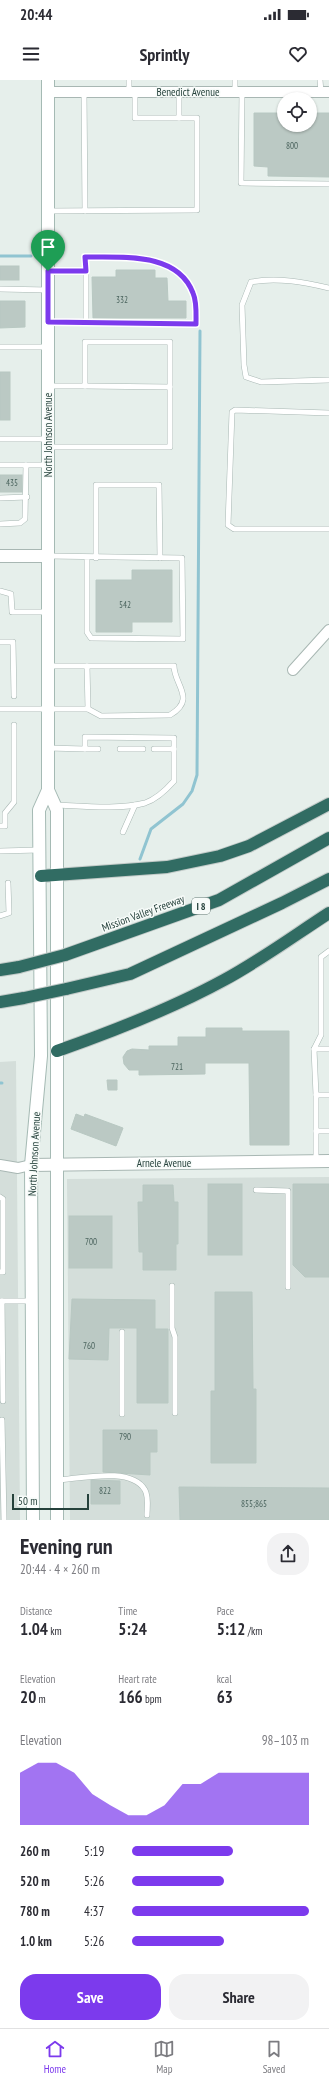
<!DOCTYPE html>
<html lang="en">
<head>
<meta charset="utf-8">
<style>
  :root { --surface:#fff; --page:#f2f2f3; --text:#2b2b33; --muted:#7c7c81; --line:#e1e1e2; --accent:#7c3aed }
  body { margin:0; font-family:"PT Sans Narrow",sans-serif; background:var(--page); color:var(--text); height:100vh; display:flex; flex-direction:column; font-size:15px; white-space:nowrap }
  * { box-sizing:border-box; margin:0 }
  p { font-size:13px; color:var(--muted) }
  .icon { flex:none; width:22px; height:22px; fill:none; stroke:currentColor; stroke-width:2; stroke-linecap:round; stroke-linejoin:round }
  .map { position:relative; height:1440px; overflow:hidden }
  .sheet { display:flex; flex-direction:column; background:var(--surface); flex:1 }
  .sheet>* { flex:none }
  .controls { position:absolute; left:277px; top:12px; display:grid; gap:8px }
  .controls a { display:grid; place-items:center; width:40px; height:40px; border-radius:50%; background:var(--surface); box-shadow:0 1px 3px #0004; font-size:20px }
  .scale { position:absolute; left:12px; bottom:10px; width:77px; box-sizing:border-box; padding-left:4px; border:2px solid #25413b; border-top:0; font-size:11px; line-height:14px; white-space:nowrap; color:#25413b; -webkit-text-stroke:3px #f7fbf9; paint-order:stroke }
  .pin { position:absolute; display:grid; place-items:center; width:34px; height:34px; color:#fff; margin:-41px -17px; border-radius:50% 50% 50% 0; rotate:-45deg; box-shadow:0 0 4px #0007 }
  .pin .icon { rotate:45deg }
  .round { display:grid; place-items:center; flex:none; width:42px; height:42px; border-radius:16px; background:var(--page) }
  .summary { display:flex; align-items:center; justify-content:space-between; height:68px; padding:0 20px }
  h1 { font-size:22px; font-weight:800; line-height:30px }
  .figures { display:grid; grid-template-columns:repeat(3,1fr); gap:6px; height:68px; padding:4px 20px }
  .figures div { display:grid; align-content:center }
  .figures b { font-size:17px; font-weight:800 }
  .figures small { font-size:11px; font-weight:400 }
  .figures p { font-size:11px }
  .chart { height:112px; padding:8px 20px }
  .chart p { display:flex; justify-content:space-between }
  .chart svg { width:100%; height:72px; margin-top:4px; fill:var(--accent); opacity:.7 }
  .cta { display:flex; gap:8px; margin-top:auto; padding:8px 20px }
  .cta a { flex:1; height:46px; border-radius:16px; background:var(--accent); color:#fff; font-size:16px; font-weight:800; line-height:46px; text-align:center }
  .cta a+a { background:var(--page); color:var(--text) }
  ul { padding:0 20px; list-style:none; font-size:13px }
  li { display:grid; grid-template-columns:64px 48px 1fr; align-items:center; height:30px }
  li i { height:10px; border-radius:5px; background:var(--accent) }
  .status { display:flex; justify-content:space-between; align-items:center; height:28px; padding:0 20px; background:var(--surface); direction:ltr }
  .status svg { height:11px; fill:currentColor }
  header { display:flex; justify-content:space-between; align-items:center; height:52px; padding:0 20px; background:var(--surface); font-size:18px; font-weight:800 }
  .dock { display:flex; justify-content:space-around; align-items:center; height:56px; border-top:1px solid var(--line); background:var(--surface); font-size:11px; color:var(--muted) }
  .dock a { display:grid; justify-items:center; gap:2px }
  .dock .selected { color:var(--accent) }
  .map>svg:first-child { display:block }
</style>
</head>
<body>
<div class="status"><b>20:44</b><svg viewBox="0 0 49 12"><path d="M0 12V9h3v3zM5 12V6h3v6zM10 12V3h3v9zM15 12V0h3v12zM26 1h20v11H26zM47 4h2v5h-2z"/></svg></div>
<header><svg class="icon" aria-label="menu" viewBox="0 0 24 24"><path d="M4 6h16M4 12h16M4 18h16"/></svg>Sprintly<svg class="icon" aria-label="heart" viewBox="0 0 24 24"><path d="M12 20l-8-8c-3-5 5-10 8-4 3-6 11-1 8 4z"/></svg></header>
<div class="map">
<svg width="329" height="1440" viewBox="0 0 329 1440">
  <rect width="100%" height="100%" fill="#e6efeb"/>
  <g fill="#d4deda">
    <polygon points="16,981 20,1440 0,1440 0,982"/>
    <polygon points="329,1097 329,1440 70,1440 67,1099"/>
  </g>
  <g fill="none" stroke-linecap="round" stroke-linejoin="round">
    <g stroke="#90c4d1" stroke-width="3">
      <polyline points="0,176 31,176"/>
      <polyline points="140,779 151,749 183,724 192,711 197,695 200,251"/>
      <polyline points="0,1003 2,1003"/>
    </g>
  </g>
  <g fill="#bbc9c4" stroke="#b8c8c2">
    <polygon points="254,33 284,33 284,45 310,45 310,33 329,33 329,97 268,96 268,87 254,86"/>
    <rect x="0" y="186" width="19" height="14"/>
    <polygon points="116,190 155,190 155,198 167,198 168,221 186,221 186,238 93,238 92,197 116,197"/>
    <polygon points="0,221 25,221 25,247 0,248"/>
    <rect x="0" y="292" width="10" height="48"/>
    <rect x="0" y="395" width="22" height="17"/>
    <polygon points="132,490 172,490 172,542 132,542 132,552 96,552 96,500 132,500"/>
    <polygon points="206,948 242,948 242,951 289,951 289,1065 250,1065 249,983 205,983 205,994 139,995 139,990 129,990 124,984 123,977 127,971 132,969 149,970 149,966 178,966 178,957 206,957"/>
    <polygon points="107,1000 117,1000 117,1010 108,1010"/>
    <polygon points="76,1034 84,1037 85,1034 123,1048 116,1066 71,1049"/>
    <rect x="208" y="1104" width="34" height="71"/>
    <polygon points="293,1104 329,1104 329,1197 305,1197 293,1185"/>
    <polygon points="143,1105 173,1105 174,1122 178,1122 178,1164 176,1164 176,1190 143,1190 143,1172 139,1172 138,1122 143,1122"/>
    <rect x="69" y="1136" width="43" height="52"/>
    <polygon points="215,1212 252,1212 253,1309 256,1309 256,1383 211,1383 211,1311 215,1311"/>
    <polygon points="72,1219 155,1220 155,1249 168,1249 168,1323 137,1323 137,1248 109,1248 108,1280 69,1279"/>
    <polygon points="103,1350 157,1350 157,1372 150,1372 150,1395 103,1392"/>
    <polygon points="91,1400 120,1401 120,1424 91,1424"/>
    <polygon points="179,1407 329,1408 329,1440 180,1440"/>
  </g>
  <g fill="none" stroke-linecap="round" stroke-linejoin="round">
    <defs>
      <g id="service">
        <polyline points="129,0 129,12"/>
        <polyline points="235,0 235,12"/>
        <polyline points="320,0 321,12"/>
        <polyline points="84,12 85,131"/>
        <polyline points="179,12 179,38"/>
        <polyline points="242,12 241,103 329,104"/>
        <polyline points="49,131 197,130 197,38 135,38 135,12"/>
        <path d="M 86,191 L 85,177 C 121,178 177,171 193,213 C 196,222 195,234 195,243 L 86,243"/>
        <path d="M 329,208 C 303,202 277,197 251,202 L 242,225 L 244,285 L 246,297 L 261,302 L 329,300"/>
        <polyline points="0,209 48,210"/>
        <polyline points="48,242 86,243 86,191 49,191"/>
        <polyline points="0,267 48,267"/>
        <polyline points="48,306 85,306 85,262 170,262 170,367 49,367"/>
        <polyline points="85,306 170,307"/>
        <polyline points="329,333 235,330 232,332 228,445 234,449 329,449"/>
        <polyline points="0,359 48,359"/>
        <polyline points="0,385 48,385"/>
        <polyline points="0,418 27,417"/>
        <polyline points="0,444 20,443 25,439 26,385"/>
        <polyline points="49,476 182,478 183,559 91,558 87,552 87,478"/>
        <polyline points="96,478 96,405 159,405 160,478"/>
        <polyline points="0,511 11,514 12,532 48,532"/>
        <polyline points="0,562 13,562 14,616"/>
        <polyline points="87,586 88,629"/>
        <path d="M 0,629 L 88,629 L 101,636 L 170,635 C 197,619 174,605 174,586 L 49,586"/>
        <path d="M 48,668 L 85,669 L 85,657 L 174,658 L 174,701 C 166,710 157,719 145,723 C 119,730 82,726 55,725"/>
        <polyline points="85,669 98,669"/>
        <polyline points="120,669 143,669"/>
        <polyline points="154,669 174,669"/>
        <polyline points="0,746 5,746 5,733 14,722 14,645"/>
        <polyline points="123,752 135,725"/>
        <polyline points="0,771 39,770"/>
        <polyline points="0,836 9,833 8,803"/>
        <polyline points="314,969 329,969"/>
        <polyline points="316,1015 314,969 321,955 321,877 329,871"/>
        <polyline points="329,1015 316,1015 316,1051 329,1051"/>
        <polyline points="316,1051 316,1080"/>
        <polyline points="256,1110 288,1111 288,1207"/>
        <polyline points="0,1117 3,1119 3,1192 0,1192"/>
        <polyline points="172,1206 172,1248 175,1257 175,1333"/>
        <polyline points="0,1221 31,1221"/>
        <polyline points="2,1221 3,1321"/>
        <polyline points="122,1252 122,1334"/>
        <polyline points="2,1340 4,1440"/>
        <path d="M 57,1400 C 79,1399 131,1386 145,1410 C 149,1417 147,1428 147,1435"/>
      </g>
      <g id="minor">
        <polyline points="48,12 329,12"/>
        <polyline points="293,590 329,550"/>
        <polyline points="0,1085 18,1088 31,1085"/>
      </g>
      <g id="tertiary">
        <polyline points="0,476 48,476"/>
        <polyline points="31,1085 329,1081"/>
      </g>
      <g id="secondary">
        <polyline points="48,0 48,710 57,730 57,1440"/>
        <polyline points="33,1440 31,1085 41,976 39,730 48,710"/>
      </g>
      <g id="motorway">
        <polyline points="41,796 167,787 220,776 249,766 329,724"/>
        <polyline points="65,875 219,820 329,758"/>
        <polyline points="0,890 19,887"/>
        <polyline points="66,909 130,894 282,823 329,799"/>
        <polyline points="0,922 24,918"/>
        <path d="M 57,971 C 114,951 171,929 224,900 C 261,880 295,855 329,833"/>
      </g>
    </defs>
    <use href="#service" stroke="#a8b7b3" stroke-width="6"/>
    <use href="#minor" stroke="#a8b7b3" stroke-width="12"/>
    <use href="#tertiary" stroke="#a8b7b3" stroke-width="14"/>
    <use href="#secondary" stroke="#a5bab4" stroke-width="14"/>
    <use href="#motorway" stroke="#c2cac8" stroke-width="14"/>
    <use href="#service" stroke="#fff" stroke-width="5"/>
    <use href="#minor" stroke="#fff" stroke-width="10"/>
    <use href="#tertiary" stroke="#fff" stroke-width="12"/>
    <use href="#secondary" stroke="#fff" stroke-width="12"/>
    <use href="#motorway" stroke="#316c63" stroke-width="12"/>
    <defs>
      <g id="motorway-bridge">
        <polyline points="19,887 65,875"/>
        <polyline points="24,918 66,909"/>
      </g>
    </defs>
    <use href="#motorway-bridge" stroke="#c2cac8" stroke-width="14" stroke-linecap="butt"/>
    <use href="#motorway-bridge" stroke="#316c63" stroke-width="12"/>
  </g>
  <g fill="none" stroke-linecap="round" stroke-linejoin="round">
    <defs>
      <path id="route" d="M 85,177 C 121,178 177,171 193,213 C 197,222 196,234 196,244 L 48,242 L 48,191 L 86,191 Z"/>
    </defs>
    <use href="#route" stroke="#fff" stroke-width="8"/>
    <use href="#route" stroke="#7c3aed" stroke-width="5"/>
  </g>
  <g text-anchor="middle" stroke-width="3" stroke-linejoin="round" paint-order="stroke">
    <g font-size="9" fill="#4a635d">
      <text x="292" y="69">800</text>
      <text x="122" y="223">332</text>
      <text x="12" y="406">435</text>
      <text x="125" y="528">542</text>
      <text x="177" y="990">721</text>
      <text x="91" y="1165">700</text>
      <text x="89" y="1269">760</text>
      <text x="125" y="1360">790</text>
      <text x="105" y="1414">822</text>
      <text x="254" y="1427">855;865</text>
    </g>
    <rect fill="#f7fbf9" stroke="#647974" stroke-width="1" x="192" y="818" width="18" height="16" rx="3"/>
    <g font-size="10" font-weight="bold" fill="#25413b">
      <text x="201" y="830">I 8</text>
    </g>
    <g font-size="11" fill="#25413b" stroke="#f7fbf9">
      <text x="188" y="16">Benedict Avenue</text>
      <text transform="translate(48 355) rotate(-90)" y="4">North Johnson Avenue</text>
      <text transform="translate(143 833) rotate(-20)" y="4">Mission Valley Freeway</text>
      <text transform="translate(34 1074) rotate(-87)" y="4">North Johnson Avenue</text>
      <text x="164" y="1087">Arnele Avenue</text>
    </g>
  </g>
</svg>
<div class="controls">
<a><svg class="icon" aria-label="locate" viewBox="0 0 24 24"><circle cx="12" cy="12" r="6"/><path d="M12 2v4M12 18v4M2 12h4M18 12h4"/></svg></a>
</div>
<div class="scale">50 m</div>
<div class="pin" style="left:48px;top:191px;background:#1e9e55"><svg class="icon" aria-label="arrive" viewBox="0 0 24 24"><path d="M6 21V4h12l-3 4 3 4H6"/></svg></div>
</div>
<section class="sheet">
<div class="summary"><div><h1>Evening run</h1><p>20:44 · 4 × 260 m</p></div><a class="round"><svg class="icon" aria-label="share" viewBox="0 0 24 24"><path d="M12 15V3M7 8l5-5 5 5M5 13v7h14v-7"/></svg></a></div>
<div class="figures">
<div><p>Distance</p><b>1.04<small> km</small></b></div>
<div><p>Time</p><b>5:24</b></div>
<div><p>Pace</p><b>5:12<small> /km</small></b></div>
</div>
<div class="figures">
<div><p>Elevation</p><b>20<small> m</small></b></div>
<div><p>Heart rate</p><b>166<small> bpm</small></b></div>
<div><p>kcal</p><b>63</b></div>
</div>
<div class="chart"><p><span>Elevation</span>98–103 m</p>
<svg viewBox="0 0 160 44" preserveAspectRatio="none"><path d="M0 44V12L10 6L20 6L30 12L40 25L50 32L60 38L70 38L80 32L90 19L100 19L110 12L120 12L130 12L140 12L150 12L160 12V44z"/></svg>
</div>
<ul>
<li><b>260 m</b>5:19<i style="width:57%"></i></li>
<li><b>520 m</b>5:26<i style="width:52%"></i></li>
<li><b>780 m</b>4:37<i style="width:100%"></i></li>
<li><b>1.0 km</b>5:26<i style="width:52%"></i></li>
</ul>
<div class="cta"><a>Save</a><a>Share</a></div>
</section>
<nav class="dock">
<a class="selected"><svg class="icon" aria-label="home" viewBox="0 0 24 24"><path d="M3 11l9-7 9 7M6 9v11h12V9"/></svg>Home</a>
<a><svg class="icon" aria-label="map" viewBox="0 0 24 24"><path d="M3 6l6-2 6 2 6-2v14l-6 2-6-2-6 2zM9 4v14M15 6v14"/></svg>Map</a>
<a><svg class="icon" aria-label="saved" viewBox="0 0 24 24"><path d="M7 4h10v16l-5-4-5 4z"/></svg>Saved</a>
</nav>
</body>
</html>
